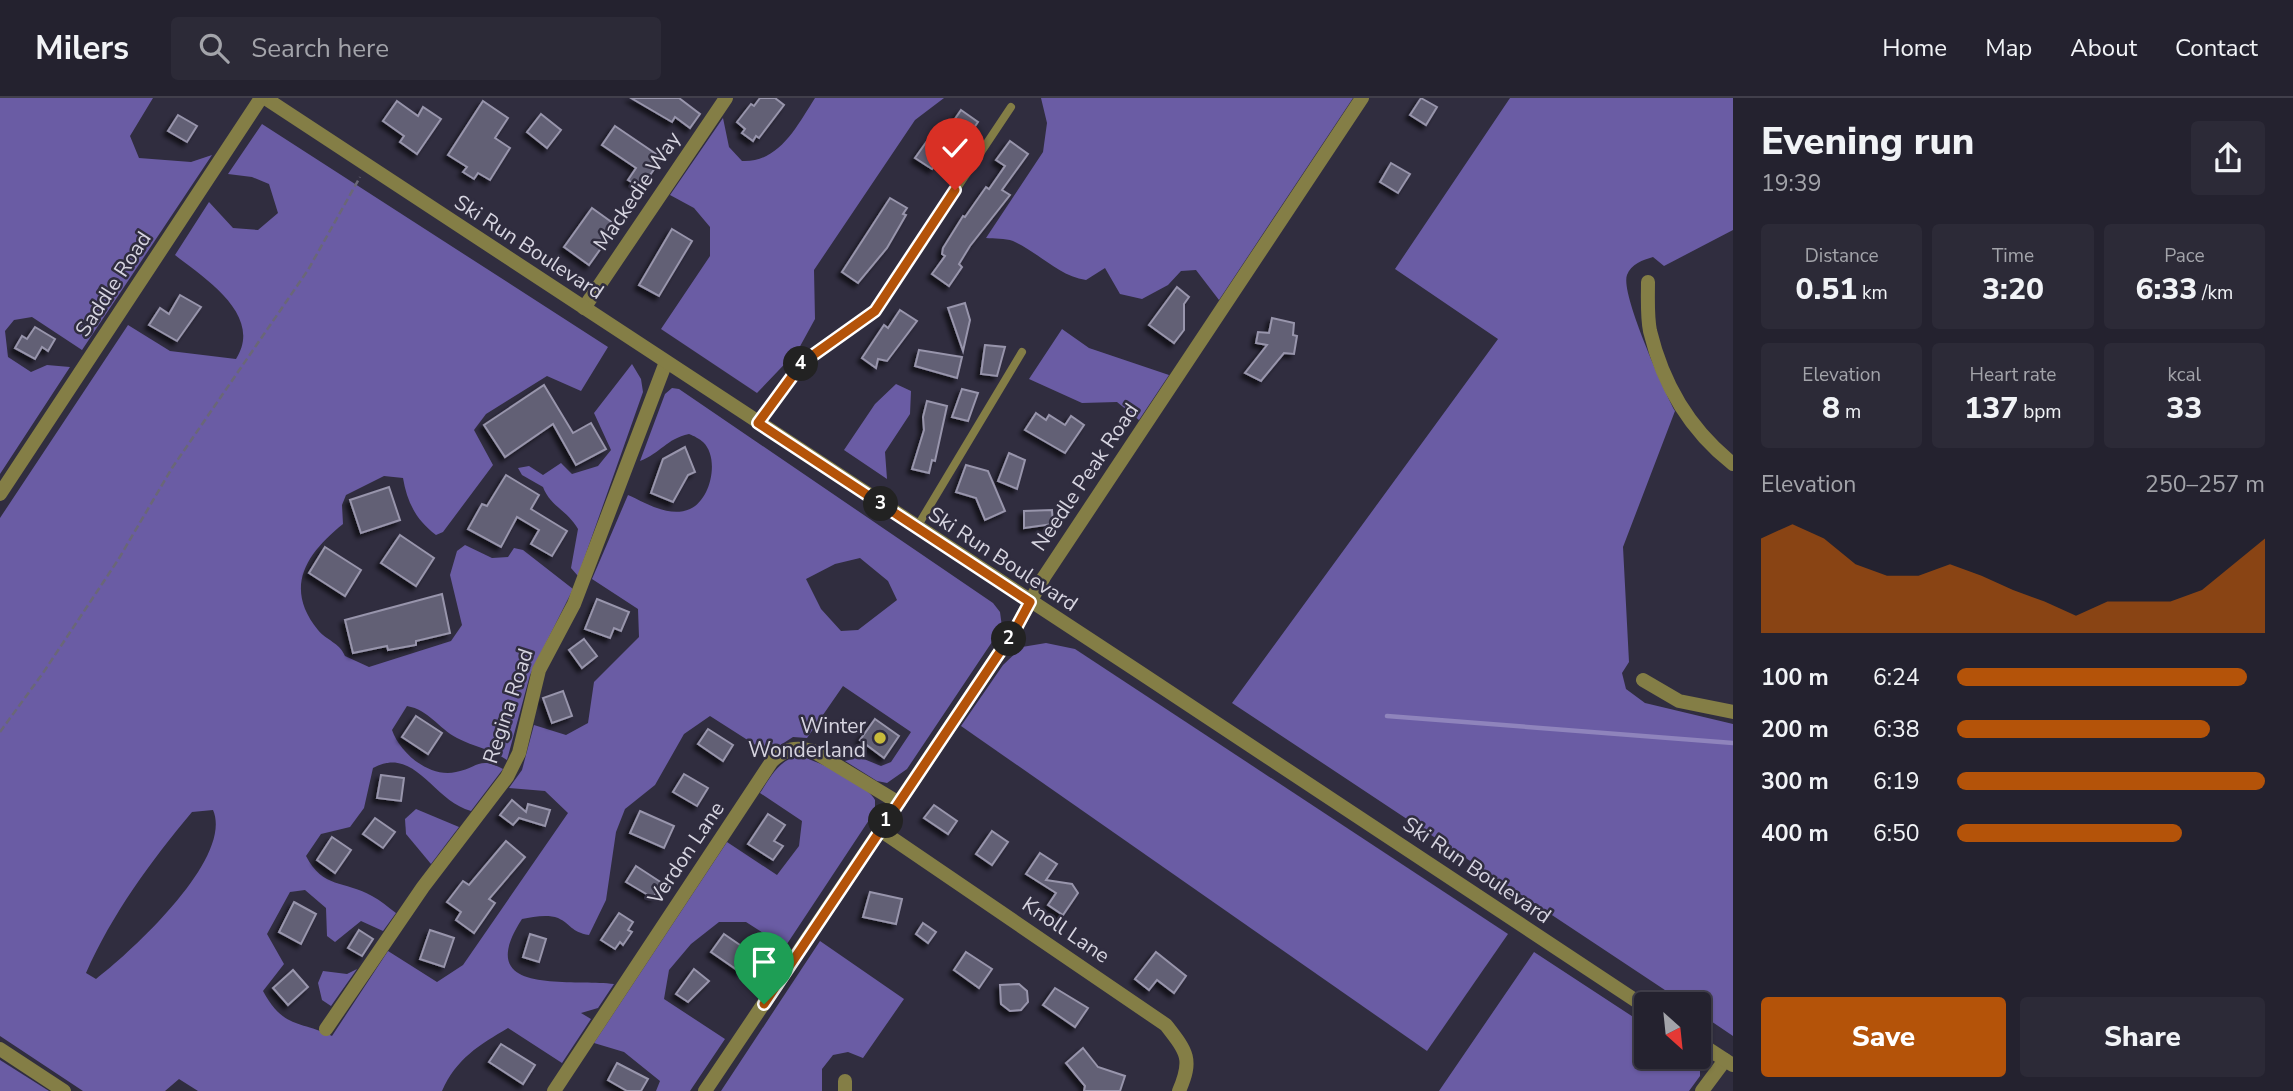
<!DOCTYPE html>
<html lang="en">
<head>
<meta charset="utf-8">
<style>
  :root { --surface:#24222f; --page:#2c2a37; --text:#f1f3f6; --muted:#a3a4aa; --line:#413f4b; --accent:#b45309 }
  body { margin:0; font-family:"Nunito Sans",sans-serif; background:var(--page); color:var(--text); height:100vh; display:flex; flex-direction:column; font-size:26px; white-space:nowrap }
  * { box-sizing:border-box; margin:0 }
  p { font-size:23px; color:var(--muted) }
  .icon { flex:none; width:38px; height:38px; fill:none; stroke:currentColor; stroke-width:2; stroke-linecap:round; stroke-linejoin:round }
  .map { position:relative; flex:1; overflow:hidden }
  .sheet { display:flex; flex-direction:column; background:var(--surface); width:560px }
  .sheet>* { flex:none }
  .needle { width:46px; rotate:153deg }
  .tools { position:absolute; left:1634px; top:894px; display:grid; gap:14px }
  .tools a { display:grid; place-items:center; width:77px; height:77px; border-radius:7px; background:var(--surface); box-shadow:0 2px 5px #0004,0 0 0 2px var(--line); font-size:35px }
  .pin { position:absolute; display:grid; place-items:center; width:60px; height:60px; color:#fff; margin:-72px -30px; border-radius:50% 50% 50% 0; rotate:-45deg; box-shadow:0 0 7px #0007 }
  .pin .icon { rotate:45deg }
  .km { position:absolute; width:35px; height:35px; margin:-18px; border-radius:50%; background:#222; color:#fff; font-size:19px; line-height:35px; text-align:center }
  .round { display:grid; place-items:center; flex:none; width:74px; height:74px; border-radius:7px; background:var(--page) }
  .head { display:flex; align-items:center; justify-content:space-between; height:119px; padding:0 28px }
  h1 { font-size:38px; font-weight:800; line-height:52px }
  .metrics { display:grid; grid-template-columns:repeat(3,1fr); gap:10px; height:119px; padding:7px 28px }
  .metrics div { display:grid; align-content:center; border-radius:7px; background:var(--page); text-align:center }
  .metrics b { font-size:30px; font-weight:800 }
  .metrics small { font-size:19px; font-weight:400 }
  .metrics p { font-size:19px }
  .chart { height:196px; padding:14px 28px }
  .chart p { display:flex; justify-content:space-between }
  .chart svg { width:100%; height:126px; margin-top:7px; fill:var(--accent); opacity:.7 }
  .action { display:flex; gap:14px; margin-top:auto; padding:14px 28px }
  .action a { flex:1; height:80px; border-radius:7px; background:var(--accent); color:#fff; font-size:28px; font-weight:800; line-height:80px; text-align:center }
  .action a+a { background:var(--page); color:var(--text) }
  ul { padding:0 28px; list-style:none; font-size:23px }
  li { display:grid; grid-template-columns:112px 84px 1fr; align-items:center; height:52px }
  li i { height:18px; border-radius:9px; background:var(--accent) }
  header { display:flex; align-items:center; gap:42px; box-sizing:border-box; height:98px; padding:0 35px; background:var(--surface); border-bottom:2px solid var(--line) }
  header strong { font-size:33px }
  nav { display:flex; gap:38px; margin-inline-start:auto; font-size:24px }
  .search { width:490px; height:63px; background:var(--page); display:flex; align-items:center; gap:18px; box-sizing:border-box; padding:0 24px; border-radius:7px; color:var(--muted); font-size:26px }
  main { display:flex; flex:1; min-height:0 }
  .map>svg:first-child { display:block }
</style>
</head>
<body>
<header>
<strong>Milers</strong>
<div class="search"><svg class="icon" aria-label="search" viewBox="0 0 24 24"><circle cx="10" cy="10" r="6"/><path d="M15 15l6 6"/></svg>Search here</div>
<nav><a>Home</a><a>Map</a><a>About</a><a>Contact</a></nav>
</header>
<main>
<div class="map">
<svg width="1733" height="993" viewBox="0 0 1733 993">
  <defs>
    <filter id="shadow"><feDropShadow dx="-4" dy="4" stdDeviation="2" flood-color="#0009"/></filter>
  </defs>
  <rect width="100%" height="100%" fill="#302d3f"/>
  <g fill="#6a5ca4" fill-rule="evenodd">
    <polygon points="0,0 153,0 130,38 139,60 191,64 212,57 82,252 32,219 14,222 5,233 8,259 31,274 47,267 70,269 0,376"/>
    <path d="M 815,0 L 944,0 L 915,22 L 814,172 L 815,221 L 798,252 L 757,295 L 661,231 L 710,158 L 710,129 L 694,110 L 670,97 L 723,20 L 729,49 L 742,63 C 779,65 797,28 815,0 Z"/>
    <path d="M 1041,0 L 1353,0 L 1219,202 L 1196,172 L 1181,173 L 1168,187 L 1142,201 L 1120,196 L 1105,170 L 1086,182 C 1058,178 1040,155 1013,143 C 1005,140 994,141 986,140 L 1043,54 L 1047,25 Z"/>
    <path d="M 1510,0 L 1733,0 L 1733,132 L 1664,168 L 1653,159 C 1643,162 1631,166 1627,177 C 1620,195 1664,292 1675,313 L 1623,449 L 1629,564 L 1622,575 L 1626,591 L 1645,605 L 1733,626 L 1733,938 L 1699,915 L 1699,906 L 1686,906 L 1232,605 L 1498,241 L 1395,171 Z"/>
    <path d="M 262,26 L 608,249 L 581,293 L 547,278 L 486,316 L 474,332 L 493,367 L 443,434 L 436,437 C 416,422 407,404 403,380 L 384,378 L 346,397 L 342,407 L 343,426 C 307,455 283,489 318,532 C 327,543 339,544 345,558 L 369,569 L 451,543 L 462,527 L 450,477 L 457,453 L 465,447 L 492,460 L 508,459 L 514,450 L 523,452 L 573,491 L 530,577 L 507,662 C 491,651 474,649 457,640 C 438,630 429,612 407,608 L 392,632 C 400,655 429,680 456,674 C 478,670 479,658 503,671 L 471,713 C 432,702 415,647 373,670 L 364,710 L 350,729 L 321,736 L 306,758 C 323,791 344,782 372,798 C 380,802 388,809 396,815 L 383,833 L 361,823 L 335,844 L 327,838 L 326,810 L 305,792 L 290,794 L 267,836 L 284,866 L 263,893 C 284,931 298,922 332,938 L 388,853 L 437,884 L 463,867 L 568,715 L 545,693 L 509,690 L 522,672 L 534,627 L 566,637 L 588,625 L 594,584 L 639,539 L 638,511 L 592,481 L 628,397 C 646,405 669,420 690,411 C 711,402 720,360 703,344 C 700,341 694,338 689,336 C 666,341 661,355 640,363 L 665,296 L 672,290 L 679,291 L 993,505 L 1000,514 L 1002,529 L 907,671 L 887,685 L 877,683 L 845,663 L 859,659 L 881,668 L 891,664 L 911,634 L 843,588 L 807,640 L 793,639 L 768,655 L 710,618 L 684,636 L 655,687 L 625,711 L 616,734 L 606,802 L 589,837 C 571,834 571,826 558,820 C 547,816 533,819 522,821 C 471,899 570,880 614,886 L 598,910 L 581,915 L 591,921 L 562,965 L 508,930 C 479,947 456,961 442,993 L 198,993 L 179,981 L 165,993 L 83,993 L 0,938 L 0,420 L 128,227 L 170,253 L 236,261 C 264,217 204,180 175,157 L 209,104 L 233,130 L 258,132 L 278,115 L 269,86 L 252,79 L 228,76 ZM 860,460 L 888,483 L 897,502 L 858,532 L 841,533 L 821,511 L 806,481 L 835,466 ZM 213,712 C 234,760 131,854 96,881 L 86,875 C 112,816 151,763 192,714 Z"/>
    <polygon points="1062,231 1089,250 1169,277 1139,322 1117,304 1082,305 1029,281"/>
    <path d="M 632,266 L 641,281 L 643,294 L 578,478 L 571,470 L 578,431 C 568,413 550,408 543,389 L 522,377 L 518,370 L 529,368 L 543,377 L 561,365 L 572,376 L 598,368 L 611,352 L 594,315 Z"/>
    <polygon points="896,286 911,293 910,316 885,354 887,381 844,352 875,306"/>
    <polygon points="1046,545 1075,551 1508,836 1427,953 961,628 1003,567 1022,549"/>
    <path d="M 799,658 C 814,661 868,687 875,702 C 875,704 875,711 875,713 L 785,849 L 746,824 L 719,824 L 691,846 L 669,872 L 664,901 L 725,941 L 690,993 L 656,993 L 660,983 L 624,954 L 594,945 L 727,744 L 777,777 L 799,748 L 802,723 L 760,695 C 771,679 778,662 799,658 Z"/>
    <polygon points="416,711 459,729 431,766 406,736 405,721"/>
    <polygon points="820,843 904,901 863,960 848,954 833,957 822,971 822,993 721,993"/>
    <polygon points="1534,854 1647,928 1647,959 1692,959 1700,968 1700,978 1689,993 1439,993"/>
    <polygon points="357,871 331,908 322,902 318,885 323,873 347,876"/>
    <polygon points="0,962 49,993 0,993"/>
  </g>
  <g fill="none" stroke-linecap="round" stroke-linejoin="round">
    <polyline stroke="#8f84bc" stroke-width="4.5" points="1387,618 1733,645"/>
  </g>
  <g fill="#626074" stroke="#9895ac" stroke-width="2" filter="url(#shadow)">
    <polygon points="631,0 679,0 700,16 690,30 675,19 672,24"/>
    <polygon points="760,0 775,0 784,7 759,40 756,38 753,43 742,35 745,31 737,24 751,6 754,8"/>
    <polygon points="1421,0 1437,9 1426,27 1410,17"/>
    <polygon points="397,3 418,18 423,9 441,21 417,56 400,44 404,38 383,23"/>
    <polygon points="483,3 508,20 495,40 510,50 490,82 478,75 474,81 463,74 467,69 448,57"/>
    <polygon points="961,12 978,24 965,43 963,41 954,54 946,56 932,71 915,60 927,43 932,46 944,28 948,31"/>
    <polygon points="541,16 561,32 547,50 527,34"/>
    <polygon points="178,17 197,28 187,44 168,33"/>
    <polygon points="615,28 662,60 641,90 628,82 636,70 602,47"/>
    <polygon points="1010,43 1028,56 1002,92 1010,97 970,148 959,166 962,169 949,188 932,176 945,158 942,156 943,150 963,118 965,119 986,89 989,91 1005,68 996,62"/>
    <polygon points="1391,65 1410,76 1398,95 1380,84"/>
    <polygon points="890,100 907,110 903,116 906,117 887,150 858,185 842,174"/>
    <polygon points="592,110 617,128 589,167 564,149"/>
    <polygon points="672,131 692,143 659,198 639,187"/>
    <polygon points="1177,189 1189,199 1184,206 1184,232 1174,245 1149,227"/>
    <polygon points="180,197 201,209 177,243 149,227 160,210 169,216"/>
    <polygon points="965,205 970,222 963,253 948,210"/>
    <polygon points="900,212 917,223 887,263 878,261 876,270 862,260 884,227 888,230"/>
    <polygon points="1272,220 1294,225 1293,237 1297,238 1294,256 1284,255 1261,283 1245,275 1267,247 1256,245 1258,234 1269,235"/>
    <polygon points="35,229 55,241 48,253 42,249 35,261 15,250 22,238 27,241"/>
    <polygon points="985,247 1005,249 997,278 981,276"/>
    <polygon points="919,252 962,259 957,280 915,268"/>
    <polygon points="544,287 573,335 591,325 606,351 576,367 553,326 505,359 484,327"/>
    <polygon points="962,291 978,295 968,323 952,319"/>
    <polygon points="927,303 947,308 935,363 932,362 929,375 912,371 924,332 923,319"/>
    <polygon points="1036,315 1046,322 1049,317 1065,327 1071,318 1084,327 1065,355 1025,332"/>
    <polygon points="685,349 695,374 688,377 673,404 651,395 663,361"/>
    <polygon points="1009,355 1025,362 1017,391 998,383"/>
    <polygon points="966,367 988,373 1005,413 985,422 976,400 956,394"/>
    <polygon points="506,377 539,397 531,411 567,433 552,458 531,446 539,432 517,419 501,449 468,431 482,406 487,408"/>
    <polygon points="389,389 400,422 361,435 350,402"/>
    <polygon points="1052,412 1053,426 1024,430 1024,413"/>
    <polygon points="400,437 434,460 416,488 381,465"/>
    <polygon points="325,449 361,472 345,498 309,475"/>
    <polygon points="442,496 450,535 416,543 416,547 388,552 387,548 353,555 345,522"/>
    <polygon points="597,501 629,514 621,533 614,530 610,540 585,531"/>
    <polygon points="584,541 597,558 582,570 569,552"/>
    <polygon points="563,593 572,618 552,625 543,600"/>
    <polygon points="416,618 442,635 428,656 402,639"/>
    <polygon points="875,621 899,638 884,660 860,642"/>
    <polygon points="708,631 733,647 723,663 698,646"/>
    <polygon points="684,676 708,690 697,708 673,694"/>
    <polygon points="381,677 404,680 401,703 377,700"/>
    <polygon points="512,702 526,714 528,706 550,712 545,728 519,720 513,727 500,717"/>
    <polygon points="934,707 957,723 948,736 924,720"/>
    <polygon points="640,713 674,728 664,750 630,735"/>
    <polygon points="768,716 785,727 774,743 783,748 773,762 748,746"/>
    <polygon points="375,720 395,734 383,750 363,736"/>
    <polygon points="992,733 1008,744 992,767 976,756"/>
    <polygon points="332,739 351,752 335,775 317,762"/>
    <polygon points="506,743 525,759 489,801 495,805 474,835 456,822 461,814 447,804 463,783 469,787"/>
    <polygon points="1040,755 1057,766 1046,782 1072,786 1078,795 1063,817 1048,807 1056,795 1026,776"/>
    <polygon points="636,768 662,785 653,800 626,784"/>
    <polygon points="870,794 902,801 896,826 863,819"/>
    <polygon points="294,804 316,816 301,846 279,834"/>
    <polygon points="619,815 633,824 628,832 632,834 623,847 620,844 615,851 601,842"/>
    <polygon points="923,825 936,834 928,845 916,836"/>
    <polygon points="359,832 373,841 362,858 348,850"/>
    <polygon points="430,832 454,840 444,869 420,861"/>
    <polygon points="530,836 546,841 539,864 523,859"/>
    <polygon points="724,836 753,856 740,874 711,854"/>
    <polygon points="966,854 992,871 979,890 954,872"/>
    <polygon points="1156,854 1186,878 1174,895 1157,882 1149,892 1135,881"/>
    <polygon points="694,871 709,883 688,904 676,896"/>
    <polygon points="293,872 308,889 288,907 273,890"/>
    <polygon points="1019,886 1027,893 1028,904 1021,912 1010,913 1001,906 1000,887"/>
    <polygon points="1055,890 1088,910 1075,929 1043,907"/>
    <polygon points="501,946 535,967 523,986 489,964"/>
    <polygon points="1083,950 1098,969 1125,978 1120,993 1084,993 1085,988 1066,965"/>
    <polygon points="617,965 648,981 641,993 627,993 608,982"/>
  </g>
  <g fill="none" stroke-linecap="round" stroke-linejoin="round">
    <polyline stroke="#6a6777" stroke-width="2.5" stroke-dasharray="7 3.5" stroke-linecap="butt" points="0,634 43,575 118,462 172,370 308,172 360,79"/>
    <g stroke="#847e46" stroke-width="8">
      <polyline points="758,325 802,265 875,213 1011,9"/>
      <polyline points="917,429 1022,254"/>
    </g>
    <g stroke="#847e46" stroke-width="14">
      <path d="M 1648,184 C 1648,200 1647,218 1650,233 C 1663,287 1690,332 1733,366"/>
      <polyline points="584,210 726,0"/>
      <polyline points="1030,504 1044,479 1362,0"/>
      <polyline points="1643,582 1679,603 1733,614"/>
      <path d="M 880,732 L 1166,927 C 1187,954 1193,961 1179,993"/>
      <polyline points="326,931 423,789 507,679 519,655 539,572 574,506 666,264"/>
      <path d="M 554,993 L 772,663 C 785,651 795,648 813,653 L 899,705"/>
      <polyline points="845,993 845,983"/>
      <polyline points="1702,993 1725,962"/>
    </g>
    <g stroke="#847e46" stroke-width="14">
      <path d="M 265,0 C 726,304 1188,604 1647,910"/>
      <polyline points="0,396 261,0"/>
      <polyline points="1699,945 1733,967"/>
      <polyline points="0,951 64,993"/>
      <polyline points="705,993 1016,530 1030,504"/>
    </g>
  </g>
  <g fill="none" stroke-linecap="round" stroke-linejoin="round">
    <defs>
      <polyline id="route" points="764,906 1016,530 1030,504 758,325 802,265 875,213 955,92"/>
    </defs>
    <use href="#route" stroke="#fff" stroke-width="14"/>
    <use href="#route" stroke="#b45309" stroke-width="9"/>
  </g>
  <circle fill="#c8bb3b" stroke="#302d3f" stroke-width="2.5" cx="880" cy="640" r="7"/>
  <g text-anchor="middle" stroke-width="5" stroke-linejoin="round" paint-order="stroke">
    <g font-size="21" fill="#d6d4e0" stroke="#302d3f">
      <text transform="translate(637 93) rotate(-56)" y="7">Mackedie Way</text>
      <text transform="translate(529 149) rotate(33)" y="7">Ski Run Boulevard</text>
      <text transform="translate(113 186) rotate(-57)" y="7">Saddle Road</text>
      <text transform="translate(1085 379) rotate(-56)" y="7">Needle Peak Road</text>
      <text transform="translate(1003 461) rotate(33)" y="7">Ski Run Boulevard</text>
      <text transform="translate(508 608) rotate(-72)" y="7">Regina Road</text>
      <text transform="translate(686 755) rotate(-56)" y="7">Verdon Lane</text>
      <text transform="translate(1477 772) rotate(34)" y="7">Ski Run Boulevard</text>
      <text transform="translate(1066 832) rotate(34)" y="7">Knoll Lane</text>
    </g>
    <g font-size="21" fill="#d6d4e0" stroke="#302d3f" text-anchor="end">
      <text x="866" y="635">Winter<tspan x="866" dy="24">Wonderland</tspan></text>
    </g>
  </g>
</svg>
<div class="tools">
<a><svg class="needle" viewBox="-14 -14 28 28"><path d="M0-13l5 13h-10z" fill="#e53935"/><path d="M0 13l5-13h-10z" fill="#a3a4aa"/></svg></a>
</div>
<div class="pin" style="left:764px;top:906px;background:#1e9e55"><svg class="icon" aria-label="arrive" viewBox="0 0 24 24"><path d="M6 21V4h12l-3 4 3 4H6"/></svg></div>
<div class="pin" style="left:955px;top:92px;background:#d93025"><svg class="icon" aria-label="check" viewBox="0 0 24 24"><path d="M5 12l5 5 9-10"/></svg></div>
<b class="km" style="left:886px;top:723px">1</b>
<b class="km" style="left:1009px;top:541px">2</b>
<b class="km" style="left:881px;top:406px">3</b>
<b class="km" style="left:801px;top:266px">4</b>
</div>
<section class="sheet">
<div class="head"><div><h1>Evening run</h1><p>19:39</p></div><a class="round"><svg class="icon" aria-label="share" viewBox="0 0 24 24"><path d="M12 15V3M7 8l5-5 5 5M5 13v7h14v-7"/></svg></a></div>
<div class="metrics">
<div><p>Distance</p><b>0.51<small> km</small></b></div>
<div><p>Time</p><b>3:20</b></div>
<div><p>Pace</p><b>6:33<small> /km</small></b></div>
</div>
<div class="metrics">
<div><p>Elevation</p><b>8<small> m</small></b></div>
<div><p>Heart rate</p><b>137<small> bpm</small></b></div>
<div><p>kcal</p><b>33</b></div>
</div>
<div class="chart"><p><span>Elevation</span>250–257 m</p>
<svg viewBox="0 0 160 44" preserveAspectRatio="none"><path d="M0 44V11L10 6L20 11L30 20L40 24L50 24L60 20L70 24L80 29L90 33L100 38L110 33L120 33L130 33L140 29L150 20L160 11V44z"/></svg>
</div>
<ul>
<li><b>100 m</b>6:24<i style="width:94%"></i></li>
<li><b>200 m</b>6:38<i style="width:82%"></i></li>
<li><b>300 m</b>6:19<i style="width:100%"></i></li>
<li><b>400 m</b>6:50<i style="width:73%"></i></li>
</ul>
<div class="action"><a>Save</a><a>Share</a></div>
</section>
</main>
</body>
</html>
